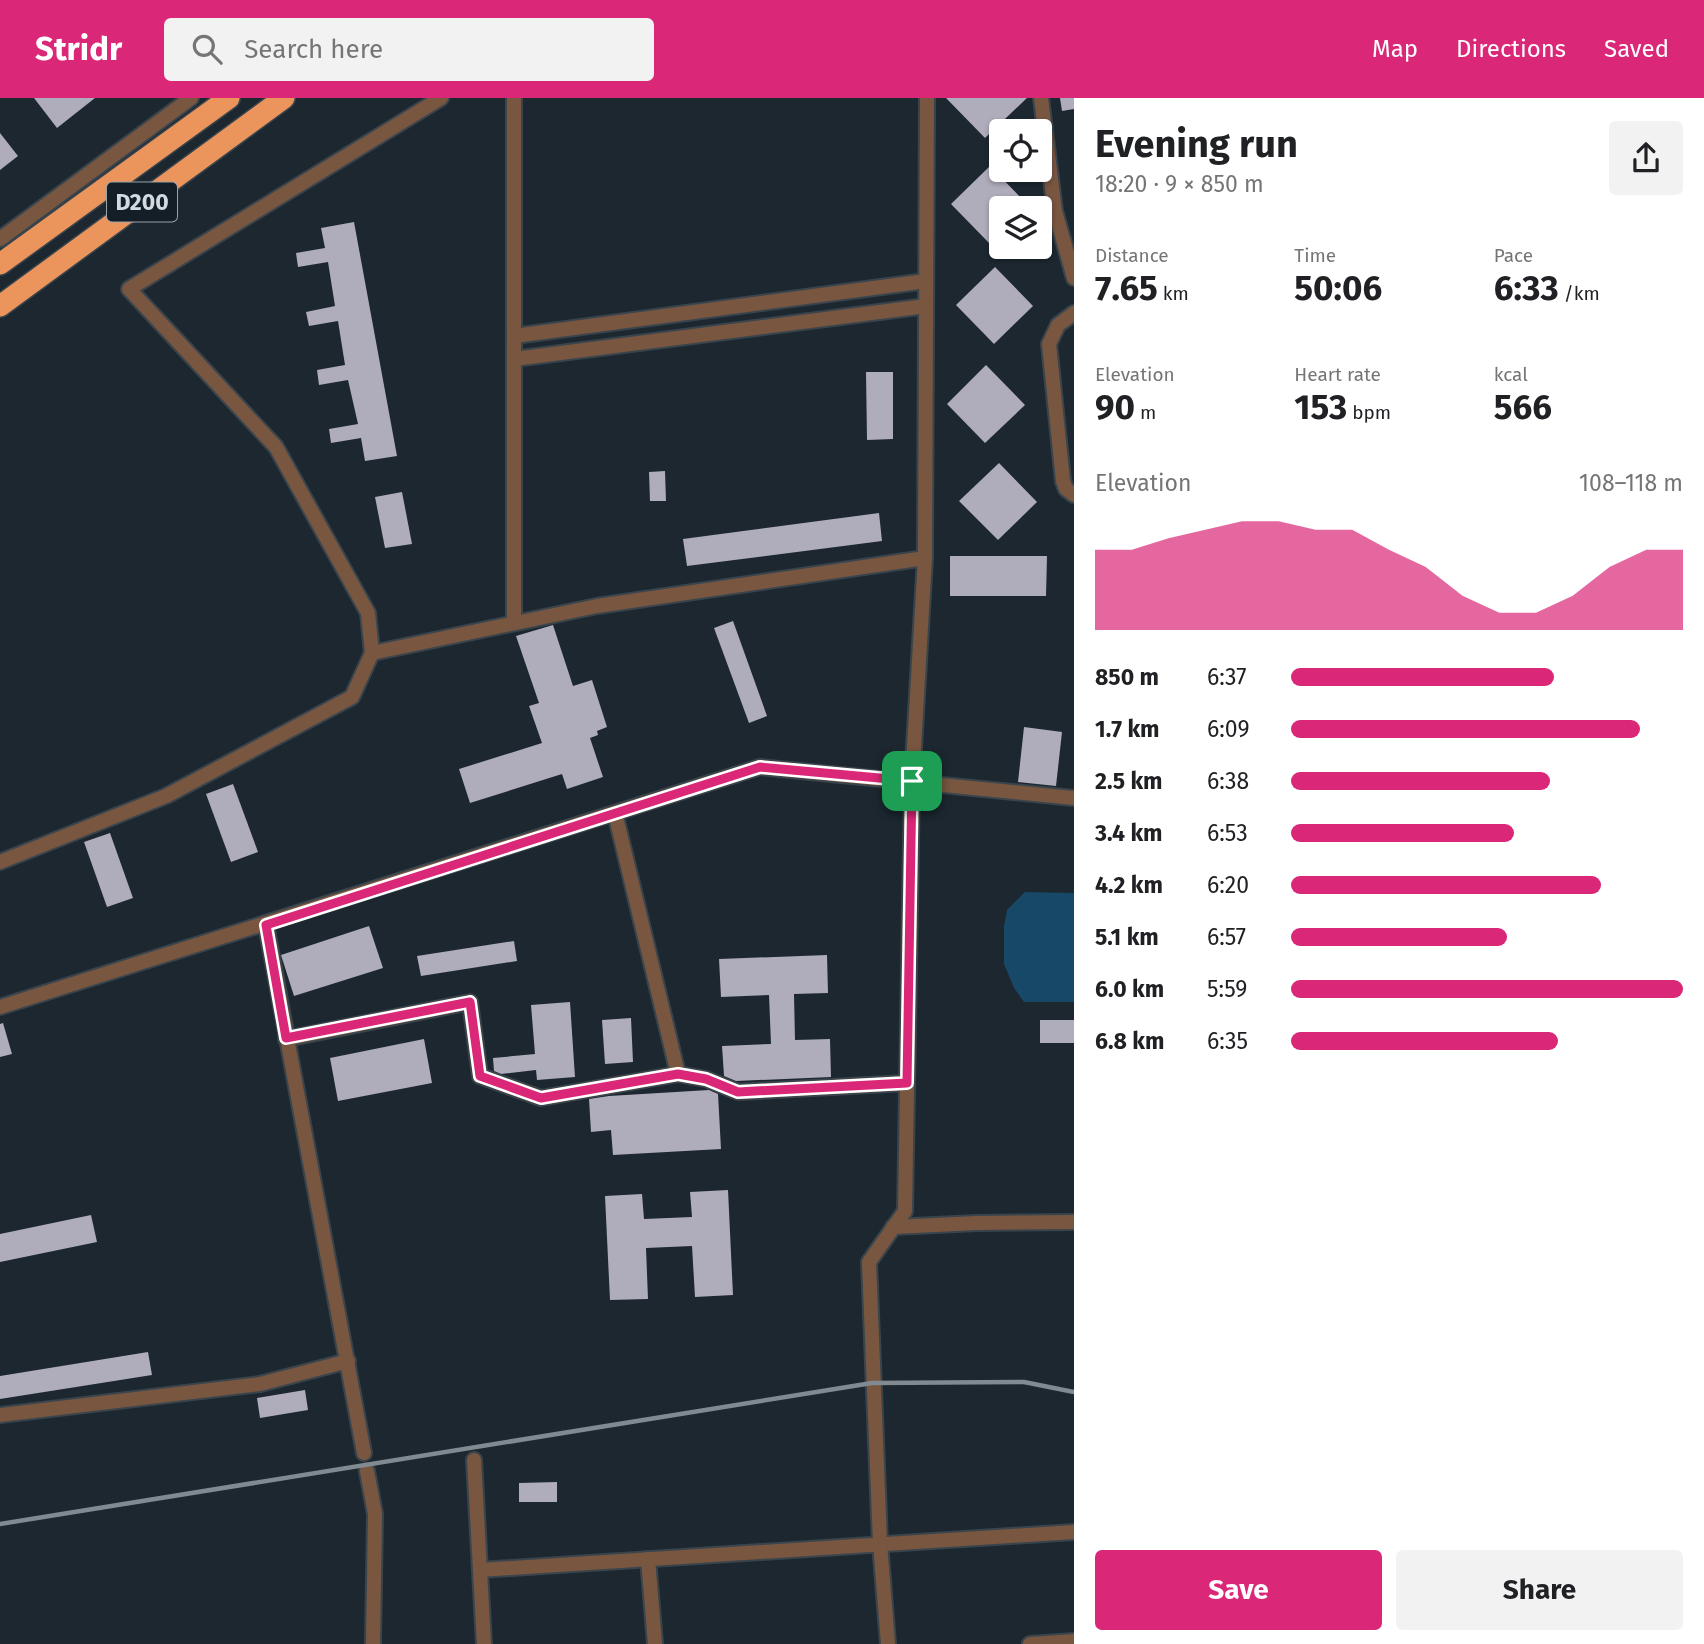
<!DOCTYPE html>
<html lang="en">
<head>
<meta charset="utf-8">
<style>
  :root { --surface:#fff; --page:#f2f2f2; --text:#202124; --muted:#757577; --accent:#db2777 }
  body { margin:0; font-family:"Fira Sans",sans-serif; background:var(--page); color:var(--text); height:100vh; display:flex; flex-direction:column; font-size:26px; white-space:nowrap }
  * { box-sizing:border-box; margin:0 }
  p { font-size:23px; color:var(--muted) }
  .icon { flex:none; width:38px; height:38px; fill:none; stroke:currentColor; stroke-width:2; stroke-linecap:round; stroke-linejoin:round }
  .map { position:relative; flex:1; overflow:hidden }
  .side { display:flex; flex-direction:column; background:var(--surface); width:630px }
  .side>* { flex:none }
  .controls { position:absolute; left:989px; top:21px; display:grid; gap:14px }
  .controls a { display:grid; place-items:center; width:63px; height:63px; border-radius:7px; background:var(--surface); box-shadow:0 2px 5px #0004; font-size:35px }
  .pin { position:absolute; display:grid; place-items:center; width:60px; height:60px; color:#fff; margin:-30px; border-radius:14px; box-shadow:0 4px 10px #0006 }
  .round { display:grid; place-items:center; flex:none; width:74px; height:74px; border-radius:7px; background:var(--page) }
  .head { display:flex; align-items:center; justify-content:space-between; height:119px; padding:0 21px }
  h1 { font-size:38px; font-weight:700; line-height:52px }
  .metrics { display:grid; grid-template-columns:repeat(3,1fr); gap:10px; height:119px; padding:7px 21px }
  .metrics div { display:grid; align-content:center }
  .metrics b { font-size:35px; font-weight:700 }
  .metrics small { font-size:19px; font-weight:400 }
  .metrics p { font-size:19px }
  .chart { height:196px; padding:14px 21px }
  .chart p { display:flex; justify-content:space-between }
  .chart svg { width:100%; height:126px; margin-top:7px; fill:var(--accent); opacity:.7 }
  .action { display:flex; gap:14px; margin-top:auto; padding:14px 21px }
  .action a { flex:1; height:80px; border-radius:7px; background:var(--accent); color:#fff; font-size:28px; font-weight:700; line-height:80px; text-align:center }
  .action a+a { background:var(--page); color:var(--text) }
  ul { padding:0 21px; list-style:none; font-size:23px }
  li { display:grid; grid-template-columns:112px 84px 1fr; align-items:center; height:52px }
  li i { height:18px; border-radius:9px; background:var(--accent) }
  header { display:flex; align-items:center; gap:42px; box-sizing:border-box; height:98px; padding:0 35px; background:var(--accent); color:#fff }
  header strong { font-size:33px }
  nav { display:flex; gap:38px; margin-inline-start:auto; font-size:24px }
  .search { width:490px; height:63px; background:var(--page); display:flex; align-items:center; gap:18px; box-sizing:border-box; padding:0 24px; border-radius:7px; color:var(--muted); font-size:26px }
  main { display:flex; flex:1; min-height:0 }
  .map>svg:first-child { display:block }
</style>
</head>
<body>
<header>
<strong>Stridr</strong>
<div class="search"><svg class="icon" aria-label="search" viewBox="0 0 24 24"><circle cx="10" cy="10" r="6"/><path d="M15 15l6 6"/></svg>Search here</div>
<nav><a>Map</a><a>Directions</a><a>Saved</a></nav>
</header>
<main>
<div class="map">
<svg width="1074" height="1546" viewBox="0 0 1074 1546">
  <rect width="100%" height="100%" fill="#1c2730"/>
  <polygon fill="#184867" points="1025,794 1074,795 1074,904 1024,904 1014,890 1004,866 1004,828 1007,812"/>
  <g fill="#afacbb">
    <polygon points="34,0 95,0 57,30"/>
    <polygon points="946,0 1027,0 985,40"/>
    <polygon points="1060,0 1074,0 1074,11 1062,13"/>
    <polygon points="0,35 18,58 0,72"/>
    <polygon points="990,68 1031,110 1001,110 1001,133 989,145 951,106"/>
    <polygon points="354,124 397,358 365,363 361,340 331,345 329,331 358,326 348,282 319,287 317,272 345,267 338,223 309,228 306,214 335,208 328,164 298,169 296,155 325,150 321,130"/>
    <polygon points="995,169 1033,208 994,246 956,207"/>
    <polygon points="986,267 1025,307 985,345 947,306"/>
    <polygon points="866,274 893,274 893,341 867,342"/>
    <polygon points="999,365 1037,404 998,442 959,403"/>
    <polygon points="665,373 666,403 650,403 649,374"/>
    <polygon points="402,394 412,446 385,450 375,399"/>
    <polygon points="879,415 882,443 687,468 683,441"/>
    <polygon points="950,458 1047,458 1046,498 950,498"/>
    <polygon points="733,523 767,618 749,625 714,530"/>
    <polygon points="553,527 573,588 592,582 607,629 597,633 598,637 590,640 603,679 567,691 562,676 470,705 459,671 542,645 529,608 539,605 516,538"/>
    <polygon points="1024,629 1062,634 1056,688 1018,684"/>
    <polygon points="233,686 258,754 231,764 206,696"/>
    <polygon points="110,735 133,800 107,809 84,744"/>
    <polygon points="369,828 383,870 294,898 281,857"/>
    <polygon points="514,843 517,863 421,878 417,858"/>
    <polygon points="827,857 828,895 794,896 795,942 830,941 831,979 736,983 724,978 722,948 771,946 769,897 721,899 719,861"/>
    <polygon points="570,904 575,979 537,982 536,972 501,976 494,973 493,960 535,956 531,907"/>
    <polygon points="631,920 633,964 605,966 602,922"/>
    <rect x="1040" y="922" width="34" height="23"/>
    <polygon points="3,925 12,956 0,959 0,926"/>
    <polygon points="424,941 432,985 338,1003 330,960"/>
    <polygon points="709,992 718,996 721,1051 613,1057 611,1032 591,1034 589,1001 609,998"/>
    <polygon points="728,1092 733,1197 695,1199 692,1148 646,1150 648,1201 610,1202 605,1098 642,1096 644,1121 692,1119 690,1094"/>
    <polygon points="91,1117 97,1144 0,1164 0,1136"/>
    <polygon points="148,1254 152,1277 0,1301 0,1278"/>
    <polygon points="305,1292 308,1312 260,1320 257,1300"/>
    <polygon points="557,1384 557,1404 519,1404 519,1385"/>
  </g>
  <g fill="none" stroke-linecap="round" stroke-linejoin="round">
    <defs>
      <g id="minor">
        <polyline points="514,0 514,525"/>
        <polyline points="1041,0 1055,113 1074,180"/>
        <polyline points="0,141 191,0"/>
        <polyline points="1074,215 1058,227 1049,246 1063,383 1066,391 1074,397"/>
        <polyline points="514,238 926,183"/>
        <polyline points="514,261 926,208"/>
        <polyline points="372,555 368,515 276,349 129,191 441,0"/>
        <polyline points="615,715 678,976"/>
        <polyline points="0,764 166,698 352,599 372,555 597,508 925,460"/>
        <polyline points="266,827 364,1355"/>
        <polyline points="0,909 760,669 1074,700"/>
        <polyline points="286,941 470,904 480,978 541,1000 678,976 706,981 738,994 907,985"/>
        <polyline points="893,1129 977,1125 1074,1124"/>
        <polyline points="0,1317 260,1286 348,1263"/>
        <polyline points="474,1362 484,1546"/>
        <polyline points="367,1373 375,1416 373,1546"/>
        <polyline points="648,1461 655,1546"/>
        <polyline points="480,1472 1074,1434"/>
        <polyline points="888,1546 880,1445 869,1164 905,1113 912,683 925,460 927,0"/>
        <polyline points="1030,1546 1074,1543"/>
      </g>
      <g id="highway">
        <polyline points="0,166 229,0"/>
        <polyline points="0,208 284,0"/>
      </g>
    </defs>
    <use href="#minor" stroke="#39444c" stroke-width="18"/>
    <use href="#highway" stroke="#39444c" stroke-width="24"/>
    <use href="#minor" stroke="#785640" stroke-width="14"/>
    <use href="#highway" stroke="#eb955c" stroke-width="21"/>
    <polyline stroke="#818a91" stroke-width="4.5" points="0,1426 872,1285 1024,1284 1074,1294"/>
  </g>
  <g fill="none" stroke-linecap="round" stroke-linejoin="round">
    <defs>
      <polygon id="route" points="760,669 912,683 907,985 738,994 706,981 678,976 541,1000 480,978 470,904 286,940 266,827"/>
    </defs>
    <use href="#route" stroke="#fff" stroke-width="14"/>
    <use href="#route" stroke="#db2777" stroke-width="9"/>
  </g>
  <g text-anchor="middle" stroke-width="7" stroke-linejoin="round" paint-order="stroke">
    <rect fill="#131e26" stroke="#9aa2a8" stroke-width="2" x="107" y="84.5" width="70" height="39" rx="5"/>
    <g font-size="23" font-weight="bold" fill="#d4dbe0">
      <text x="142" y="112">D200</text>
    </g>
  </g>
</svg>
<div class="controls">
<a><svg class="icon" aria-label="locate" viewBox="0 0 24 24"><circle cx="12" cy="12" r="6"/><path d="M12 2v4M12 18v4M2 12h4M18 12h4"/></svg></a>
<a><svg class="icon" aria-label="layers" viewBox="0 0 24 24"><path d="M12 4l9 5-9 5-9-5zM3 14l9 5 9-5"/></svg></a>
</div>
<div class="pin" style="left:912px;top:683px;background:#1e9e55"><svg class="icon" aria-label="arrive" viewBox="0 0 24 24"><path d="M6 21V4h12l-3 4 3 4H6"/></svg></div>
</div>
<section class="side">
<div class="head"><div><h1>Evening run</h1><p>18:20 · 9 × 850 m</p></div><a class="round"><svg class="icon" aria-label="share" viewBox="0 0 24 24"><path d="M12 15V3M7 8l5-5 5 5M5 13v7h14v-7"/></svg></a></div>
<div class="metrics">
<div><p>Distance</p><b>7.65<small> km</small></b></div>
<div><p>Time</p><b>50:06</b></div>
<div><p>Pace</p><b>6:33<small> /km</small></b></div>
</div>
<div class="metrics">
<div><p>Elevation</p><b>90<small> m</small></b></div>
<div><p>Heart rate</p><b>153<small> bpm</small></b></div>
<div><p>kcal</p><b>566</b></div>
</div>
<div class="chart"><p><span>Elevation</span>108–118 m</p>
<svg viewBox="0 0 160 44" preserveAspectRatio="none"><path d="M0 44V16L10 16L20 12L30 9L40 6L50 6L60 9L70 9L80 16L90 22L100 32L110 38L120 38L130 32L140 22L150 16L160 16V44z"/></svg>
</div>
<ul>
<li><b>850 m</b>6:37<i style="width:67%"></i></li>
<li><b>1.7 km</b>6:09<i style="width:89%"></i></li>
<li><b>2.5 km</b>6:38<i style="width:66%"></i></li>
<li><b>3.4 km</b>6:53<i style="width:57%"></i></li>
<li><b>4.2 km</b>6:20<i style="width:79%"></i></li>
<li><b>5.1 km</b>6:57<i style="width:55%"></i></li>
<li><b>6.0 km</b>5:59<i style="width:100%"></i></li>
<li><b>6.8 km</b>6:35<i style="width:68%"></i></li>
</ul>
<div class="action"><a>Save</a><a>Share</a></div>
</section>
</main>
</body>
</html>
